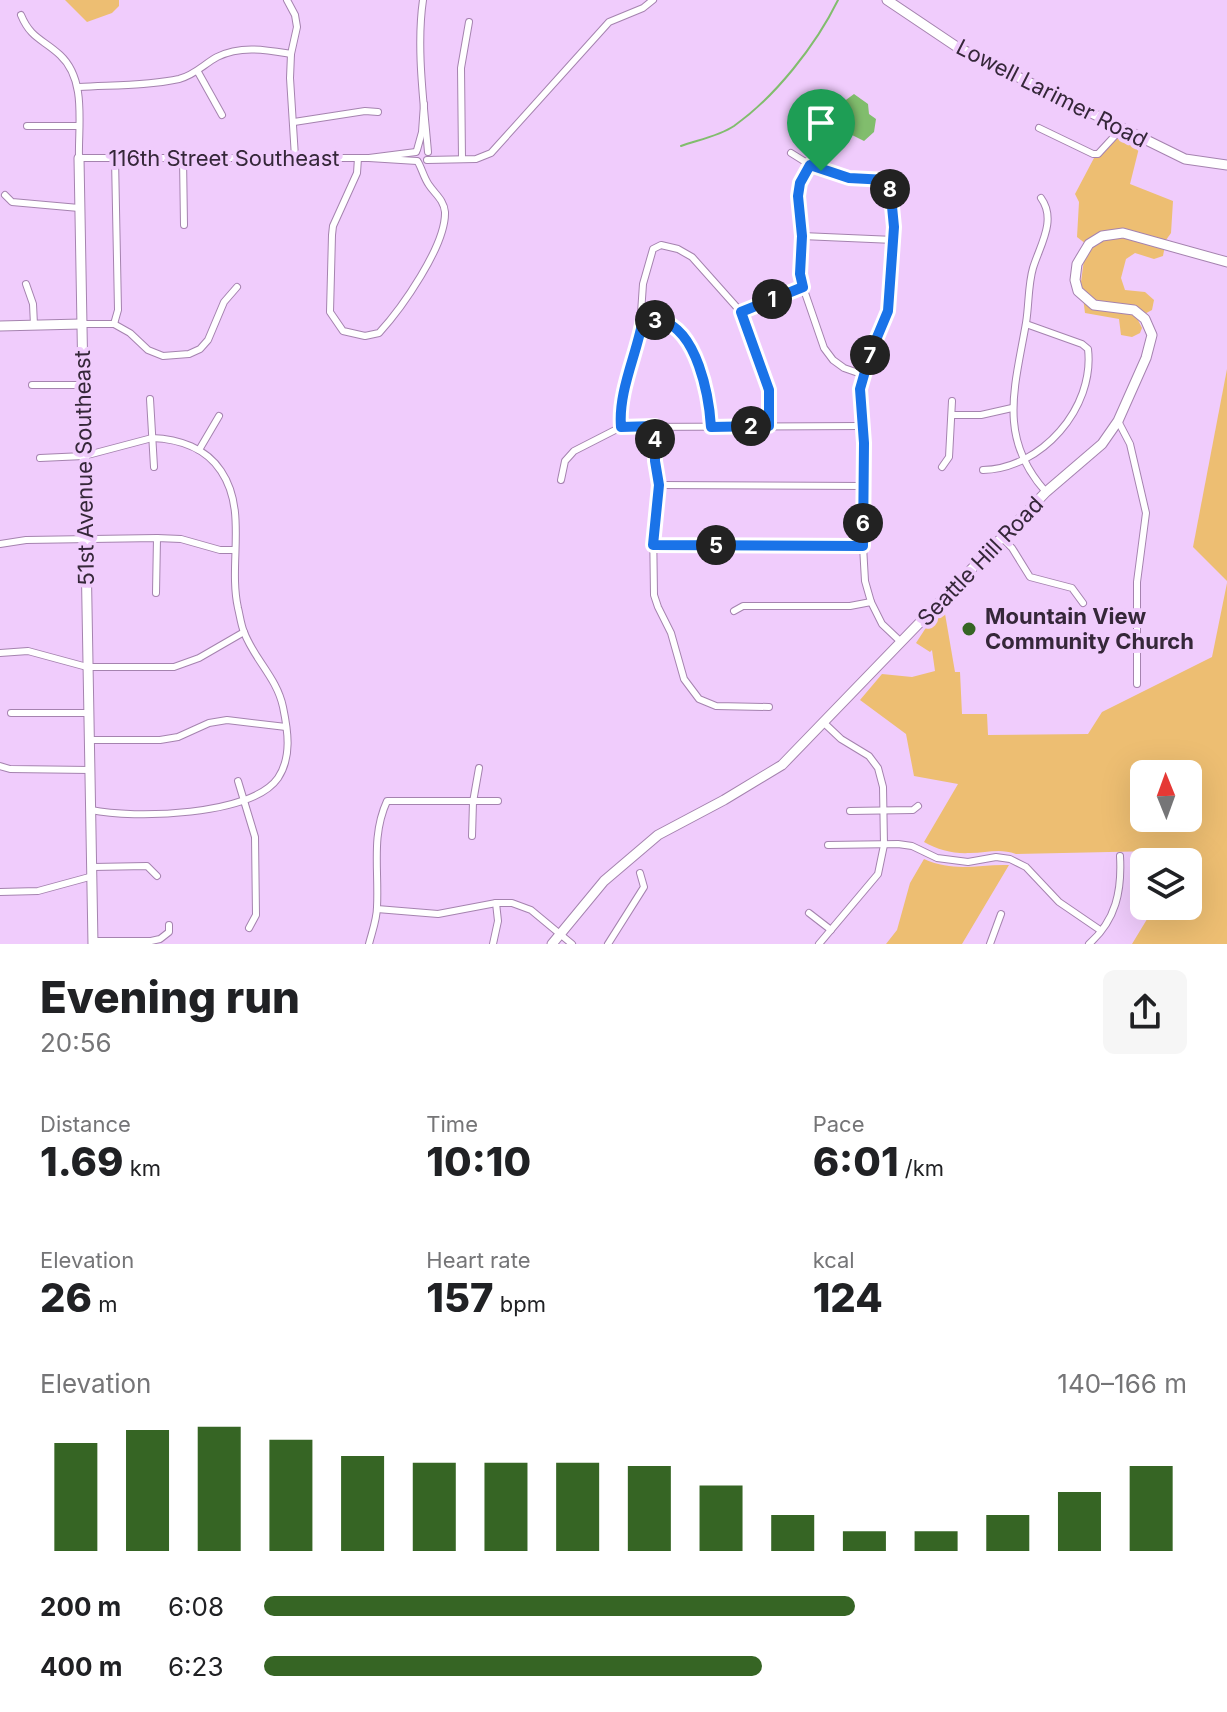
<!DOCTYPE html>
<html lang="en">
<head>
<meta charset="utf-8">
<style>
  :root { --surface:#fff; --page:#f6f6f6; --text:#202124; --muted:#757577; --accent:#366524 }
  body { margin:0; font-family:Inter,sans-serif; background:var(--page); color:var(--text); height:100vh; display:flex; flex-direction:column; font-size:30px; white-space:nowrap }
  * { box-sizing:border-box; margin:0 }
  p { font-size:26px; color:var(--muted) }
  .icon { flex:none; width:44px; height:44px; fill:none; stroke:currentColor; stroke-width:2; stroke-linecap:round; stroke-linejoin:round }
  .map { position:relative; height:944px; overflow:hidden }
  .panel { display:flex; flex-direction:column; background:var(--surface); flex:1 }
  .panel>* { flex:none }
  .needle { width:52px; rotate:359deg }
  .controls { position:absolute; left:1130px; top:760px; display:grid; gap:16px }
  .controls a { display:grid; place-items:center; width:72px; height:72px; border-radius:12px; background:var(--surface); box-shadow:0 8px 32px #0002; font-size:40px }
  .pin { position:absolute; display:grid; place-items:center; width:68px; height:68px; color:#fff; margin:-82px -34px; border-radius:50% 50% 50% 0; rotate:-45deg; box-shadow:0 0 8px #0007 }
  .pin .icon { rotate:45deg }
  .km { position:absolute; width:40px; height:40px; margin:-20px; border-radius:50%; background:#222; color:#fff; font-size:22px; line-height:40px; text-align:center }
  .round { display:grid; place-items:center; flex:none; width:84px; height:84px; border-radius:12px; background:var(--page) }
  .summary { display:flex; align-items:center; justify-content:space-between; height:136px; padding:0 40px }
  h1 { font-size:44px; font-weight:800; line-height:60px }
  .stats { display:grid; grid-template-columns:repeat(3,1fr); gap:12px; height:136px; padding:8px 40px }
  .stats div { display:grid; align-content:center }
  .stats b { font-size:40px; font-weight:800 }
  .stats small { font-size:22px; font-weight:400 }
  .stats p { font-size:22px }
  .chart { height:224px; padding:16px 40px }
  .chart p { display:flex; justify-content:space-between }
  .chart svg { width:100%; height:144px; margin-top:8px; stroke:var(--accent); stroke-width:6 }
  ul { padding:0 40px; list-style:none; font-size:26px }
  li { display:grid; grid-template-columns:128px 96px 1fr; align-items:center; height:60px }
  li i { height:20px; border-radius:10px; background:var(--accent) }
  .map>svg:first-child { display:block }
</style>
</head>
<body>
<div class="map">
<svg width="1227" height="944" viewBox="0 0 1227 944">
  <rect width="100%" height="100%" fill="#f0ccfc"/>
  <g fill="#edbe72" fill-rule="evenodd">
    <polygon points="65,0 119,0 119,6 112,13 87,22"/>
    <polygon points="1121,135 1140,144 1130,184 1173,201 1171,233 1166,240 1163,256 1154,259 1135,253 1126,259 1121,278 1125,290 1145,292 1154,300 1152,310 1137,318 1142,328 1140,333 1132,337 1121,335 1119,319 1085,313 1081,282 1086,244 1077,237 1079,202 1075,194 1094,158 1101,155"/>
    <polygon points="1227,369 1227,581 1193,547"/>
    <path d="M 1227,583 L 1227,944 L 1132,944 L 1155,906 L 1188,906 L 1188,862 L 1157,862 L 1156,851 L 1016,854 C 999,848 987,853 970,853 C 954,854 938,850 924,842 L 958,784 L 914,776 L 906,734 L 860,700 L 882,674 L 912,677 L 935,671 L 932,650 L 930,652 L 916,643 L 927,626 L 944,608 L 955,672 L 960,672 L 962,714 L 987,714 L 988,735 L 1088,734 L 1102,712 L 1212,657 ZM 1144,774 L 1188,774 L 1188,818 L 1144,818 Z"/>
    <path d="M 924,859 C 956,873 978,864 1009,865 L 962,944 L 886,944 L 897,930 L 910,883 Z"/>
  </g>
  <polygon fill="#81bd6d" points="854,94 868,104 869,114 876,119 874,132 864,141 834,126 830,116 835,108"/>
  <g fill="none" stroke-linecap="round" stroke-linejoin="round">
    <path stroke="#81bd6d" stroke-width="2" d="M 681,146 C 698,140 719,136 734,126 C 775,97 816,45 838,0"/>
    <defs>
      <g id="street">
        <polyline points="287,0 295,15 297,27 291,54 290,78 295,157"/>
        <path d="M 423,0 C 416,48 424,104 428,152"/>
        <path d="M 21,15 C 31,39 43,39 60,55 C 87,80 78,125 79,158 L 369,158 L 417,161"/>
        <polyline points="198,72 222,115"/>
        <path d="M 79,87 C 111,85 147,86 179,79 C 195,75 204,64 217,57 C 241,45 266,50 291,54"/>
        <polyline points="294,122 365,111 378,112"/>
        <polyline points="27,126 78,126"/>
        <polyline points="1039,128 1093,154 1098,154 1122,128"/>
        <polyline points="417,150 422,132 424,104"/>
        <path d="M 791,153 C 825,176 847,178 887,180 L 890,186 L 894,227 L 888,311 L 870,354 L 860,389 L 864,443 L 863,546 L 865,581 L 871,602 L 882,624 L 901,642"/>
        <polyline points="183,158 184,225"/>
        <path d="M 358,158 L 357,173 L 333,226 L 332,235 L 330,312 L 343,331 L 365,336 L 379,333 C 401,309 446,246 445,212 C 444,200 435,194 429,185 C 424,178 422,169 418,162"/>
        <polyline points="369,158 416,152"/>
        <polyline points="462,159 461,68 469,22"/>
        <polyline points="427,160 476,159 491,153 609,22 643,8 653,0"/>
        <polyline points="810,165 800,183 798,196 802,236 800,274 803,287 824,348 833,360 844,368 864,375"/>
        <polyline points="5,195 12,202 79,208"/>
        <path d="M 1041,198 C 1057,220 1040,245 1033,268 C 1028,285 1029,305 1026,323 C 1015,387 997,438 1046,492"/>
        <polyline points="802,236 894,240"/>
        <polyline points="26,284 33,304 34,325"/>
        <polyline points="741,312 803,287"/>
        <path d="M 643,319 C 649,320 656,319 662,321 C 697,331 709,395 711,427"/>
        <polyline points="81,324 114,324 130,333 148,350 163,356 189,354 200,349 208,340 224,302 237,287"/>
        <polyline points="114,324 118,310 115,158"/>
        <polyline points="32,385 82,385"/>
        <polyline points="150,399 154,467"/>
        <polyline points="952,415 981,415 1012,408"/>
        <polyline points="1118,421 1130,444 1146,513 1137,582 1137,684"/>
        <polyline points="655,426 655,461 659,485 653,524 654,595 658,607 671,633 684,679 699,699 716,706 769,707"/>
        <polyline points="621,427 620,411 639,342 643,284 653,249 661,245 678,249 692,257 741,312 769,390 769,426"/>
        <polyline points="199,450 219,416"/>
        <path d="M 40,458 L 84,456 L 152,438 C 179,439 206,448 221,471 C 248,511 228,563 238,608 C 240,616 241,625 244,632 C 254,659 277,678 283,707 C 288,731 292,757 278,778 C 252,816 133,819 91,810"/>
        <polyline points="942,467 949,457 952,401"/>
        <path d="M 983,470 C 1041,469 1095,408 1088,349 L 1082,344 L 1026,324"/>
        <polyline points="561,480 565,461 574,451 621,427 861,426"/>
        <polyline points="659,485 863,486"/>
        <polyline points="1001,537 1012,548 1030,577 1072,588 1083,603"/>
        <polyline points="0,544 26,540 157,538 181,539 220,550 234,550"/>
        <polyline points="653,545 863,546"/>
        <polyline points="156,593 157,538"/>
        <polyline points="734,611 743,606 850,606 871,602"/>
        <polyline points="0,653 28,651 87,667 174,667 199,658 244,632"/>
        <polyline points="11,713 88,713"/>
        <polyline points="89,740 160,740 178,737 209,723 227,720 286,727"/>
        <polyline points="0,766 10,769 90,770"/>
        <polyline points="238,781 255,837 256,915 249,928"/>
        <polyline points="850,811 913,810 918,806"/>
        <polyline points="472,836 473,802 479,768"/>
        <polyline points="828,845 898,844 912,846 937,858 968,862 996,857 1010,859 1026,867 1059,902 1100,930"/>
        <polyline points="93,867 147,866 157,876"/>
        <polyline points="0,892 38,891 93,876"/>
        <polyline points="377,909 438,914 496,903 512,903 531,910 572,944"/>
        <polyline points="809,913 831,930"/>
        <polyline points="93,941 151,941 160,939 169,932 169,925"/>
        <path d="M 369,944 C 372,932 377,919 377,907 C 379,870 371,836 387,801 L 498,801"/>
        <polyline points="493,944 498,921 496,903"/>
        <polyline points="608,944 644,887 640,873"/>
        <polyline points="819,944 878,874 884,845 883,787 878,768 869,756 841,739 823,722"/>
        <polyline points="990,944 1001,914"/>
        <path d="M 1089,944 C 1116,920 1122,891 1120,856"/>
      </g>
      <g id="secondary">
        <polyline points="887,0 957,47 1185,159 1227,165"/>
        <polyline points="79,158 93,944"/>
        <polyline points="0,326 81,324"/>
        <polyline points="552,944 604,881 658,835 724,800 782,765 1046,492 1102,444 1118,421 1146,358 1152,335 1145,319 1134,310 1094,305 1078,291 1075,280 1077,264 1089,244 1102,236 1123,233 1227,262"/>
      </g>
    </defs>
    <use href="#street" stroke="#a583af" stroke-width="8"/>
    <use href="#secondary" stroke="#a583af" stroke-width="11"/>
    <use href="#street" stroke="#fff" stroke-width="6"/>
    <use href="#secondary" stroke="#fff" stroke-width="9"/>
  </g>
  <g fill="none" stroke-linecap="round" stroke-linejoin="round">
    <defs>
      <path id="route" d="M 810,165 L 849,178 L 887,180 L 890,186 L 894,227 L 888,311 L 870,354 L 860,389 L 864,443 L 863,546 L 653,545 L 659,485 L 655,461 L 655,426 L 621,427 C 618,391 637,354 643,319 C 649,320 656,319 662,321 C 697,331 709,395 711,427 L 769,426 L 769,390 L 741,312 L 803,287 L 800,274 L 802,236 L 798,196 L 800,183 Z"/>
    </defs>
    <use href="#route" stroke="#fff" stroke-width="16"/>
    <use href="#route" stroke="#1a73e8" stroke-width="10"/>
  </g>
  <circle fill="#366524" stroke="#f0ccfc" stroke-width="3" cx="969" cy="629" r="8"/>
  <g text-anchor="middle" stroke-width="8" stroke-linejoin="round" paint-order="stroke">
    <g font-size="22" fill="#352739" stroke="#f0ccfc">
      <text transform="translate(1052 93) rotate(27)" y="8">Lowell Larimer Road</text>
      <text x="224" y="166">116th Street Southeast</text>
      <text transform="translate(84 468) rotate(-91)" y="8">51st Avenue Southeast</text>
      <text transform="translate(980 561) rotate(-46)" y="8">Seattle Hill Road</text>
    </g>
    <g font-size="22" font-weight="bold" fill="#352739" stroke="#f0ccfc" text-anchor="start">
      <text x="985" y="624">Mountain View<tspan x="985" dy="25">Community Church</tspan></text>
    </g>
  </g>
</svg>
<div class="controls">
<a><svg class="needle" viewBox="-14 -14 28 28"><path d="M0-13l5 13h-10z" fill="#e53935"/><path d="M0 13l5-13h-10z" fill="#757577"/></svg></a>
<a><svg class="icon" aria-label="layers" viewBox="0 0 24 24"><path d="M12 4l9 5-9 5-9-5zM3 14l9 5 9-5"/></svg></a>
</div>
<div class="pin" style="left:821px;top:171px;background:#1e9e55"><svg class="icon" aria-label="arrive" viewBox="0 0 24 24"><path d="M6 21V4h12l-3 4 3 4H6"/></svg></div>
<b class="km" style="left:772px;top:299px">1</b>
<b class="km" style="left:751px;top:426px">2</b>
<b class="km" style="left:655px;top:320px">3</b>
<b class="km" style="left:655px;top:439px">4</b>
<b class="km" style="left:716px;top:545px">5</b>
<b class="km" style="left:863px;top:523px">6</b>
<b class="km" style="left:870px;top:355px">7</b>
<b class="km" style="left:890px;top:189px">8</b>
</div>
<section class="panel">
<div class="summary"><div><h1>Evening run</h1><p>20:56</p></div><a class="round"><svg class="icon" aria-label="share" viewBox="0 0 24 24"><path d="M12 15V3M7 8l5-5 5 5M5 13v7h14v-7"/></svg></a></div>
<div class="stats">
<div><p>Distance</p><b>1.69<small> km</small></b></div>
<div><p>Time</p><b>10:10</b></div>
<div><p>Pace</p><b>6:01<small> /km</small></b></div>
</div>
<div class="stats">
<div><p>Elevation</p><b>26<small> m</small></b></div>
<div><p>Heart rate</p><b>157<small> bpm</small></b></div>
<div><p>kcal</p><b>124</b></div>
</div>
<div class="chart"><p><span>Elevation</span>140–166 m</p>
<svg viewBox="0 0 160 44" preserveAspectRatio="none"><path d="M5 44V11M15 44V7M25 44V6M35 44V10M45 44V15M55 44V17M65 44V17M75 44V17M85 44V18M95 44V24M105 44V33M115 44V38M125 44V38M135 44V33M145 44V26M155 44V18"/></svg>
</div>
<ul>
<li><b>200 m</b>6:08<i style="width:64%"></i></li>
<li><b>400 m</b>6:23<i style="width:54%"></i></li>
</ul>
</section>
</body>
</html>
